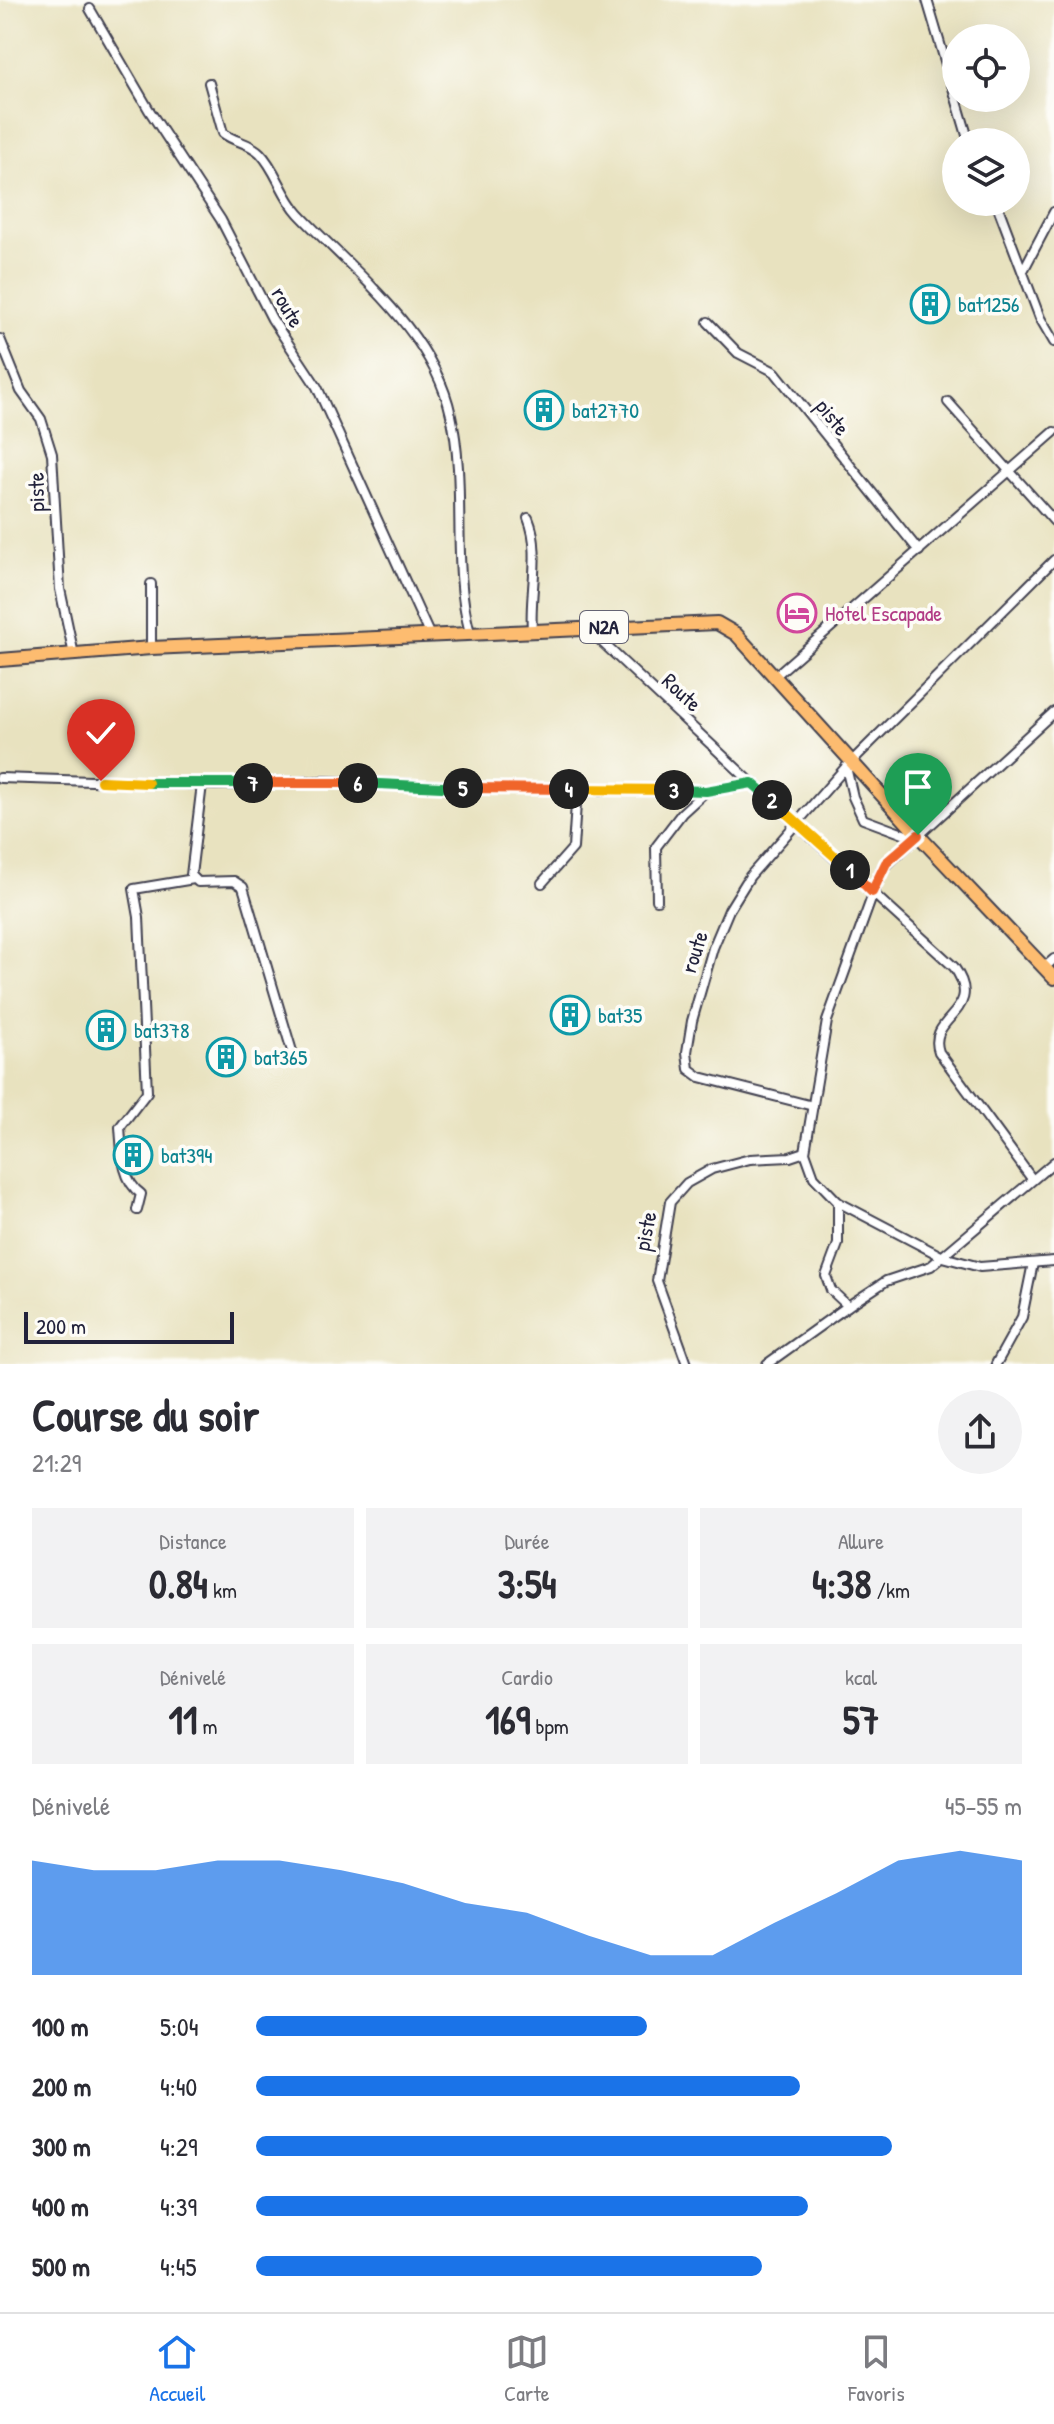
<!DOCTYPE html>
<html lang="fr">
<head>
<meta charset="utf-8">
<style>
  :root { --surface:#fff; --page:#f2f2f3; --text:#2b2b33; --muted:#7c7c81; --line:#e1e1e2; --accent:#1a73e8 }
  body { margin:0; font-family:"Patrick Hand",sans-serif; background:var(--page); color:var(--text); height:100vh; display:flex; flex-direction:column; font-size:30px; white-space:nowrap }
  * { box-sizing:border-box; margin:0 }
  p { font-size:26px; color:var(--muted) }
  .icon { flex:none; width:44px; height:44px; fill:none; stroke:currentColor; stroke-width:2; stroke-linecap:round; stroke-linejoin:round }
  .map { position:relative; height:1364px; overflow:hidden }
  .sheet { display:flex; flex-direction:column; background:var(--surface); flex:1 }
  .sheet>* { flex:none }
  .controls { position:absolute; left:942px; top:24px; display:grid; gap:16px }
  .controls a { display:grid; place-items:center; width:88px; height:88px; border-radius:50%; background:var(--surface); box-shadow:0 8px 32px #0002; font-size:40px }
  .scale { position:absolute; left:24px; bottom:20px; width:210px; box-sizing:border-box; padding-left:8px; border:4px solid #22223b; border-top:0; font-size:22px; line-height:28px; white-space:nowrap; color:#22223b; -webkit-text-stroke:6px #fdfcf7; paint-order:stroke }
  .pin { position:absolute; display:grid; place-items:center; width:68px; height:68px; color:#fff; margin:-82px -34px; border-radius:50% 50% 50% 0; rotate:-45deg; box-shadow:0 0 8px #0007 }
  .pin .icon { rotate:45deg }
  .km { position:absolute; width:40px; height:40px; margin:-20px; border-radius:50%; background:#222; color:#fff; font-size:22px; line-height:40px; text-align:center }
  .round { display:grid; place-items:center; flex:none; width:84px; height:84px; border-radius:42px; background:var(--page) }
  .overview { display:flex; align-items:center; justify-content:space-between; height:136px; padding:0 32px }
  h1 { font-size:44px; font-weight:700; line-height:60px }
  .metrics { display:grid; grid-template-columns:repeat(3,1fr); gap:12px; height:136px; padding:8px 32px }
  .metrics div { display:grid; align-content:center; border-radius:0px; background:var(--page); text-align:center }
  .metrics b { font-size:40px; font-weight:700 }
  .metrics small { font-size:22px; font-weight:400 }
  .metrics p { font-size:22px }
  .chart { height:224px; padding:16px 32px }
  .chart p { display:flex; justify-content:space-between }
  .chart svg { width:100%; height:144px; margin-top:8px; fill:var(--accent); opacity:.7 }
  ul { padding:0 32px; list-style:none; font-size:26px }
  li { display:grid; grid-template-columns:128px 96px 1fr; align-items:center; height:60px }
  li i { height:20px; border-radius:10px; background:var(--accent) }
  .dock { display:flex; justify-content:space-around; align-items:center; height:112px; border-top:2px solid var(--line); background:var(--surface); font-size:22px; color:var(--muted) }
  .dock a { display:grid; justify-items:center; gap:4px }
  .dock .current { color:var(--accent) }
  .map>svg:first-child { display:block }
</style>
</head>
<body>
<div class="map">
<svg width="1054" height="1364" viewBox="0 0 1054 1364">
  <rect width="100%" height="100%" fill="#fdfcf7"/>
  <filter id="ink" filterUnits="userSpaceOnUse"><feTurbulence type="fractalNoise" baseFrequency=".0125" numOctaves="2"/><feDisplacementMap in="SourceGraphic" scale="16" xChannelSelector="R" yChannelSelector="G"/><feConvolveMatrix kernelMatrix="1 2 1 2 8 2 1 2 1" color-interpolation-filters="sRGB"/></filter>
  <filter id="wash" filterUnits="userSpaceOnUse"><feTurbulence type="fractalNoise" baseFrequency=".006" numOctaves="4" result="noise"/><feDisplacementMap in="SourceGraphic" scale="32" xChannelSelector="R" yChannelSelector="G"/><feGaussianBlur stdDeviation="1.8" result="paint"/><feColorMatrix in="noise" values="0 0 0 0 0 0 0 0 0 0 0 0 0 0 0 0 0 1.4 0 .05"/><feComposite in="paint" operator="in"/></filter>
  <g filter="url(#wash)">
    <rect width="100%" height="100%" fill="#e8e2bf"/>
  </g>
  <g filter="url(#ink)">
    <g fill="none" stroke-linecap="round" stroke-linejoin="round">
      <defs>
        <g id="minor">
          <polyline points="927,0 969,142"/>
          <polyline points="90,9 149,110 221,220 272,319 317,387 430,636"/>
          <path d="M 209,83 L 223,133 C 234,142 249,142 260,153 C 276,169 282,196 299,214 C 355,273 433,331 451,415 C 467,487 451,562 470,633"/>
          <polyline points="996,202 1040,318 1054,342"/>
          <polyline points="1024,269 1054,212"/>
          <polyline points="708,322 738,353 775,372 919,551"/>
          <polyline points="0,339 21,391 41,419 52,454 60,589 74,655"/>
          <polyline points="948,402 1054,521"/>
          <path d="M 528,518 C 542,551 529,594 532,629"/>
          <polyline points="587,628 752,783"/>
          <polyline points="151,648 151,584"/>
          <polyline points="774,677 1054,432"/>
          <polyline points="1054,712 882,869 827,1021 805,1152 814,1177 838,1202 943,1257 980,1267 1054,1261"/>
          <polyline points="846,767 853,797 863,819 914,838"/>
          <path d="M 0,778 L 215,785 L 325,781 L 481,788 L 706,791 L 752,783 L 954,967 C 987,1013 926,1016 939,1052 L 1032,1179"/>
          <polyline points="202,784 191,875 198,882 234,881 243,887 294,1058"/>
          <polyline points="542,883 573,848 577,789"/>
          <polyline points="657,900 656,847 682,813 706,791"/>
          <polyline points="1045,967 1054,959"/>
          <polyline points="813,1106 700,1077 689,1069 687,1052 692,1021 713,948 729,910 750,876 846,767 1054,560"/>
          <polyline points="838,1202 838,1244 826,1276 831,1290 848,1306 886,1281 931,1266 1054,1162"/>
          <path d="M 137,1210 L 141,1194 C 121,1180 122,1150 120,1127 L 147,1092 L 139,917 L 134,889 L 194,879"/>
          <polyline points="687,1364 657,1281 670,1202 687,1183 712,1169 750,1159 790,1157 805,1152"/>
          <polyline points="767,1364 848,1306"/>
          <polyline points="996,1364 1022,1317 1033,1263"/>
        </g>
        <polyline id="highway" points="0,660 151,648 717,623 736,634 918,835 1054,978"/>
      </defs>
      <use href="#minor" stroke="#403f4f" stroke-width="12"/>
      <use href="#highway" stroke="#403f4f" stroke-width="16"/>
      <use href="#minor" stroke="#fff" stroke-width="8"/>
      <use href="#highway" stroke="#fdbc70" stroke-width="12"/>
    </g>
  </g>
  <g fill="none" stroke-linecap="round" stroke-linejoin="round" filter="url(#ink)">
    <defs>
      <polyline id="split-1" points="850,870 872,892 886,863 918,835"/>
      <polyline id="split-2" points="772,800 850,870"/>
      <polyline id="split-3" points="674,790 706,791 752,783 772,800"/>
      <polyline id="split-4" points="569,789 674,790"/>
      <polyline id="split-5" points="463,788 569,789"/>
      <polyline id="split-6" points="358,783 463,788"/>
      <polyline id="split-7" points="253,783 358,783"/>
      <polyline id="split-8" points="148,783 253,783"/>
      <polyline id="split-9" points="101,781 148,783"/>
    </defs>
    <use href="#split-1" stroke="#fff" stroke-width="16"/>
    <use href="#split-2" stroke="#fff" stroke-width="16"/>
    <use href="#split-3" stroke="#fff" stroke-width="16"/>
    <use href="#split-4" stroke="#fff" stroke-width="16"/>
    <use href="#split-5" stroke="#fff" stroke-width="16"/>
    <use href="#split-6" stroke="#fff" stroke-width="16"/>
    <use href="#split-7" stroke="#fff" stroke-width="16"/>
    <use href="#split-8" stroke="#fff" stroke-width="16"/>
    <use href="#split-9" stroke="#fff" stroke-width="16"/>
    <use href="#split-1" stroke="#f0652b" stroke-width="10"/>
    <use href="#split-2" stroke="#f5b400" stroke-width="10"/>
    <use href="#split-3" stroke="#22a559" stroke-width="10"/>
    <use href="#split-4" stroke="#f5b400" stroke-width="10"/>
    <use href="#split-5" stroke="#f0652b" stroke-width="10"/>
    <use href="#split-6" stroke="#22a559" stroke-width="10"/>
    <use href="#split-7" stroke="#f0652b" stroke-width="10"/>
    <use href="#split-8" stroke="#22a559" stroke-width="10"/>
    <use href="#split-9" stroke="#f5b400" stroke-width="10"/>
  </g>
  <defs>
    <symbol id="building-ring" viewBox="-11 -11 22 22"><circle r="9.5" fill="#fdfcf7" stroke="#0f9aa8" stroke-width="1.5"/><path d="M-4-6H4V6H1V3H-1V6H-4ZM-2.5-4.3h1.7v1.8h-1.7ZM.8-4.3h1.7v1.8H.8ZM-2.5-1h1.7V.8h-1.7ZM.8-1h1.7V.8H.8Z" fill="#0f9aa8"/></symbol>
    <symbol id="hotel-ring" viewBox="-11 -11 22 22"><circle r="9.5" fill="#fdfcf7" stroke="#d1479c" stroke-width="1.5"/><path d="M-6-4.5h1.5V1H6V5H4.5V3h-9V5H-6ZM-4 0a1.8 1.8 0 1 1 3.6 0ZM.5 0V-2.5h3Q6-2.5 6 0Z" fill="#d1479c"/></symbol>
  </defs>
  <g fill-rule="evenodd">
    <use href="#building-ring" x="908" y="282" width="44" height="44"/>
    <use href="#building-ring" x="522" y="388" width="44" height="44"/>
    <use href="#hotel-ring" x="775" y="591" width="44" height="44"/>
    <use href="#building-ring" x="548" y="993" width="44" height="44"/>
    <use href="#building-ring" x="84" y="1008" width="44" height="44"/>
    <use href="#building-ring" x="204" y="1035" width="44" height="44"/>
    <use href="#building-ring" x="111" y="1133" width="44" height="44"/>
  </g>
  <g text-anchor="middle" stroke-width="7" stroke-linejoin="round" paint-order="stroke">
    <rect fill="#fdfcf7" stroke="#646373" stroke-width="2" x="580" y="611" width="48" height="32" rx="6"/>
    <g font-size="20" font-weight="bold" fill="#22223b">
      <text x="604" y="634">N2A</text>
    </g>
    <g font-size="22" fill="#0d838f" stroke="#fdfcf7" text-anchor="start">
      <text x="958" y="312">bat1256</text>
      <text x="572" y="418">bat2770</text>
      <text x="598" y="1023">bat35</text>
      <text x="134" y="1038">bat378</text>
      <text x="254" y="1065">bat365</text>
      <text x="161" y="1163">bat394</text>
    </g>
    <g font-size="22" fill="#22223b" stroke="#fdfcf7">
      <text transform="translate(288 307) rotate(60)" y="8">route</text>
      <text transform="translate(833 417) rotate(51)" y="8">piste</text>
      <text transform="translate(36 492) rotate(-91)" y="8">piste</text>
      <text transform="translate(682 692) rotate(43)" y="8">Route</text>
      <text transform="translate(694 952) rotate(-72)" y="8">route</text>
      <text transform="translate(645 1231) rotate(-79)" y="8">piste</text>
    </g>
    <g font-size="22" fill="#b23c85" stroke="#fdfcf7" text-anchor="start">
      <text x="825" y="621">Hotel Escapade</text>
    </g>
  </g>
</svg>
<div class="controls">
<a><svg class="icon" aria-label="locate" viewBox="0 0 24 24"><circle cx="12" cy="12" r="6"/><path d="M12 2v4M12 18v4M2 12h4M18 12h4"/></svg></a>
<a><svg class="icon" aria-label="layers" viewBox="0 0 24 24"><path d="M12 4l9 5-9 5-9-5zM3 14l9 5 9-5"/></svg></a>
</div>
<div class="scale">200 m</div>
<div class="pin" style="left:918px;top:835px;background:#1e9e55"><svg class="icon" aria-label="arrive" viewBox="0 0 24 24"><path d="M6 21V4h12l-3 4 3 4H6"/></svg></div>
<div class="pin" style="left:101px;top:781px;background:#d93025"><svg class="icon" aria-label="check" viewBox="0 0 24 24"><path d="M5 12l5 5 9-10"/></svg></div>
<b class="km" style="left:850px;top:870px">1</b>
<b class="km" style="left:772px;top:800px">2</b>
<b class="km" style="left:674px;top:790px">3</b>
<b class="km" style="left:569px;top:789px">4</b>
<b class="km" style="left:463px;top:788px">5</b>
<b class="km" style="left:358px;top:783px">6</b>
<b class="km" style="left:253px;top:783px">7</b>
</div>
<section class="sheet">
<div class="overview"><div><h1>Course du soir</h1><p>21:29</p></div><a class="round"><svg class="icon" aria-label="share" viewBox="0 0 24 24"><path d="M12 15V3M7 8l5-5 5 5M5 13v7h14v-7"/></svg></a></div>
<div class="metrics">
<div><p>Distance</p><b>0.84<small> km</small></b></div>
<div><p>Durée</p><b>3:54</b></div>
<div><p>Allure</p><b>4:38<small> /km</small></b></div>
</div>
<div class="metrics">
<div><p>Dénivelé</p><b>11<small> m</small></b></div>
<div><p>Cardio</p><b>169<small> bpm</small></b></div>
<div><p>kcal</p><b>57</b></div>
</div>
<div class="chart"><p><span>Dénivelé</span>45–55 m</p>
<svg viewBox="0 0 160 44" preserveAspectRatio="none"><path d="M0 44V9L10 12L20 12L30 9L40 9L50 12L60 16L70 22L80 25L90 32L100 38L110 38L120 28L130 19L140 9L150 6L160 9V44z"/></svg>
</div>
<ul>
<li><b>100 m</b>5:04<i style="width:51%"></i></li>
<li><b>200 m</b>4:40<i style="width:71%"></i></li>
<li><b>300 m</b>4:29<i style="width:83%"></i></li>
<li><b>400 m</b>4:39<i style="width:72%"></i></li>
<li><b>500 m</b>4:45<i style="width:66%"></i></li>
</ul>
</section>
<nav class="dock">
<a class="current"><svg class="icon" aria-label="home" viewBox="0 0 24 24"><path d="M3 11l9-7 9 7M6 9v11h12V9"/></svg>Accueil</a>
<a><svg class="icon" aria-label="map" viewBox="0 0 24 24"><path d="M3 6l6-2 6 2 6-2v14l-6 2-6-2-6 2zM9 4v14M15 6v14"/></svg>Carte</a>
<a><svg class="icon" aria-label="saved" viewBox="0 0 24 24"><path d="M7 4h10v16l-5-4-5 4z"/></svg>Favoris</a>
</nav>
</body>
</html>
